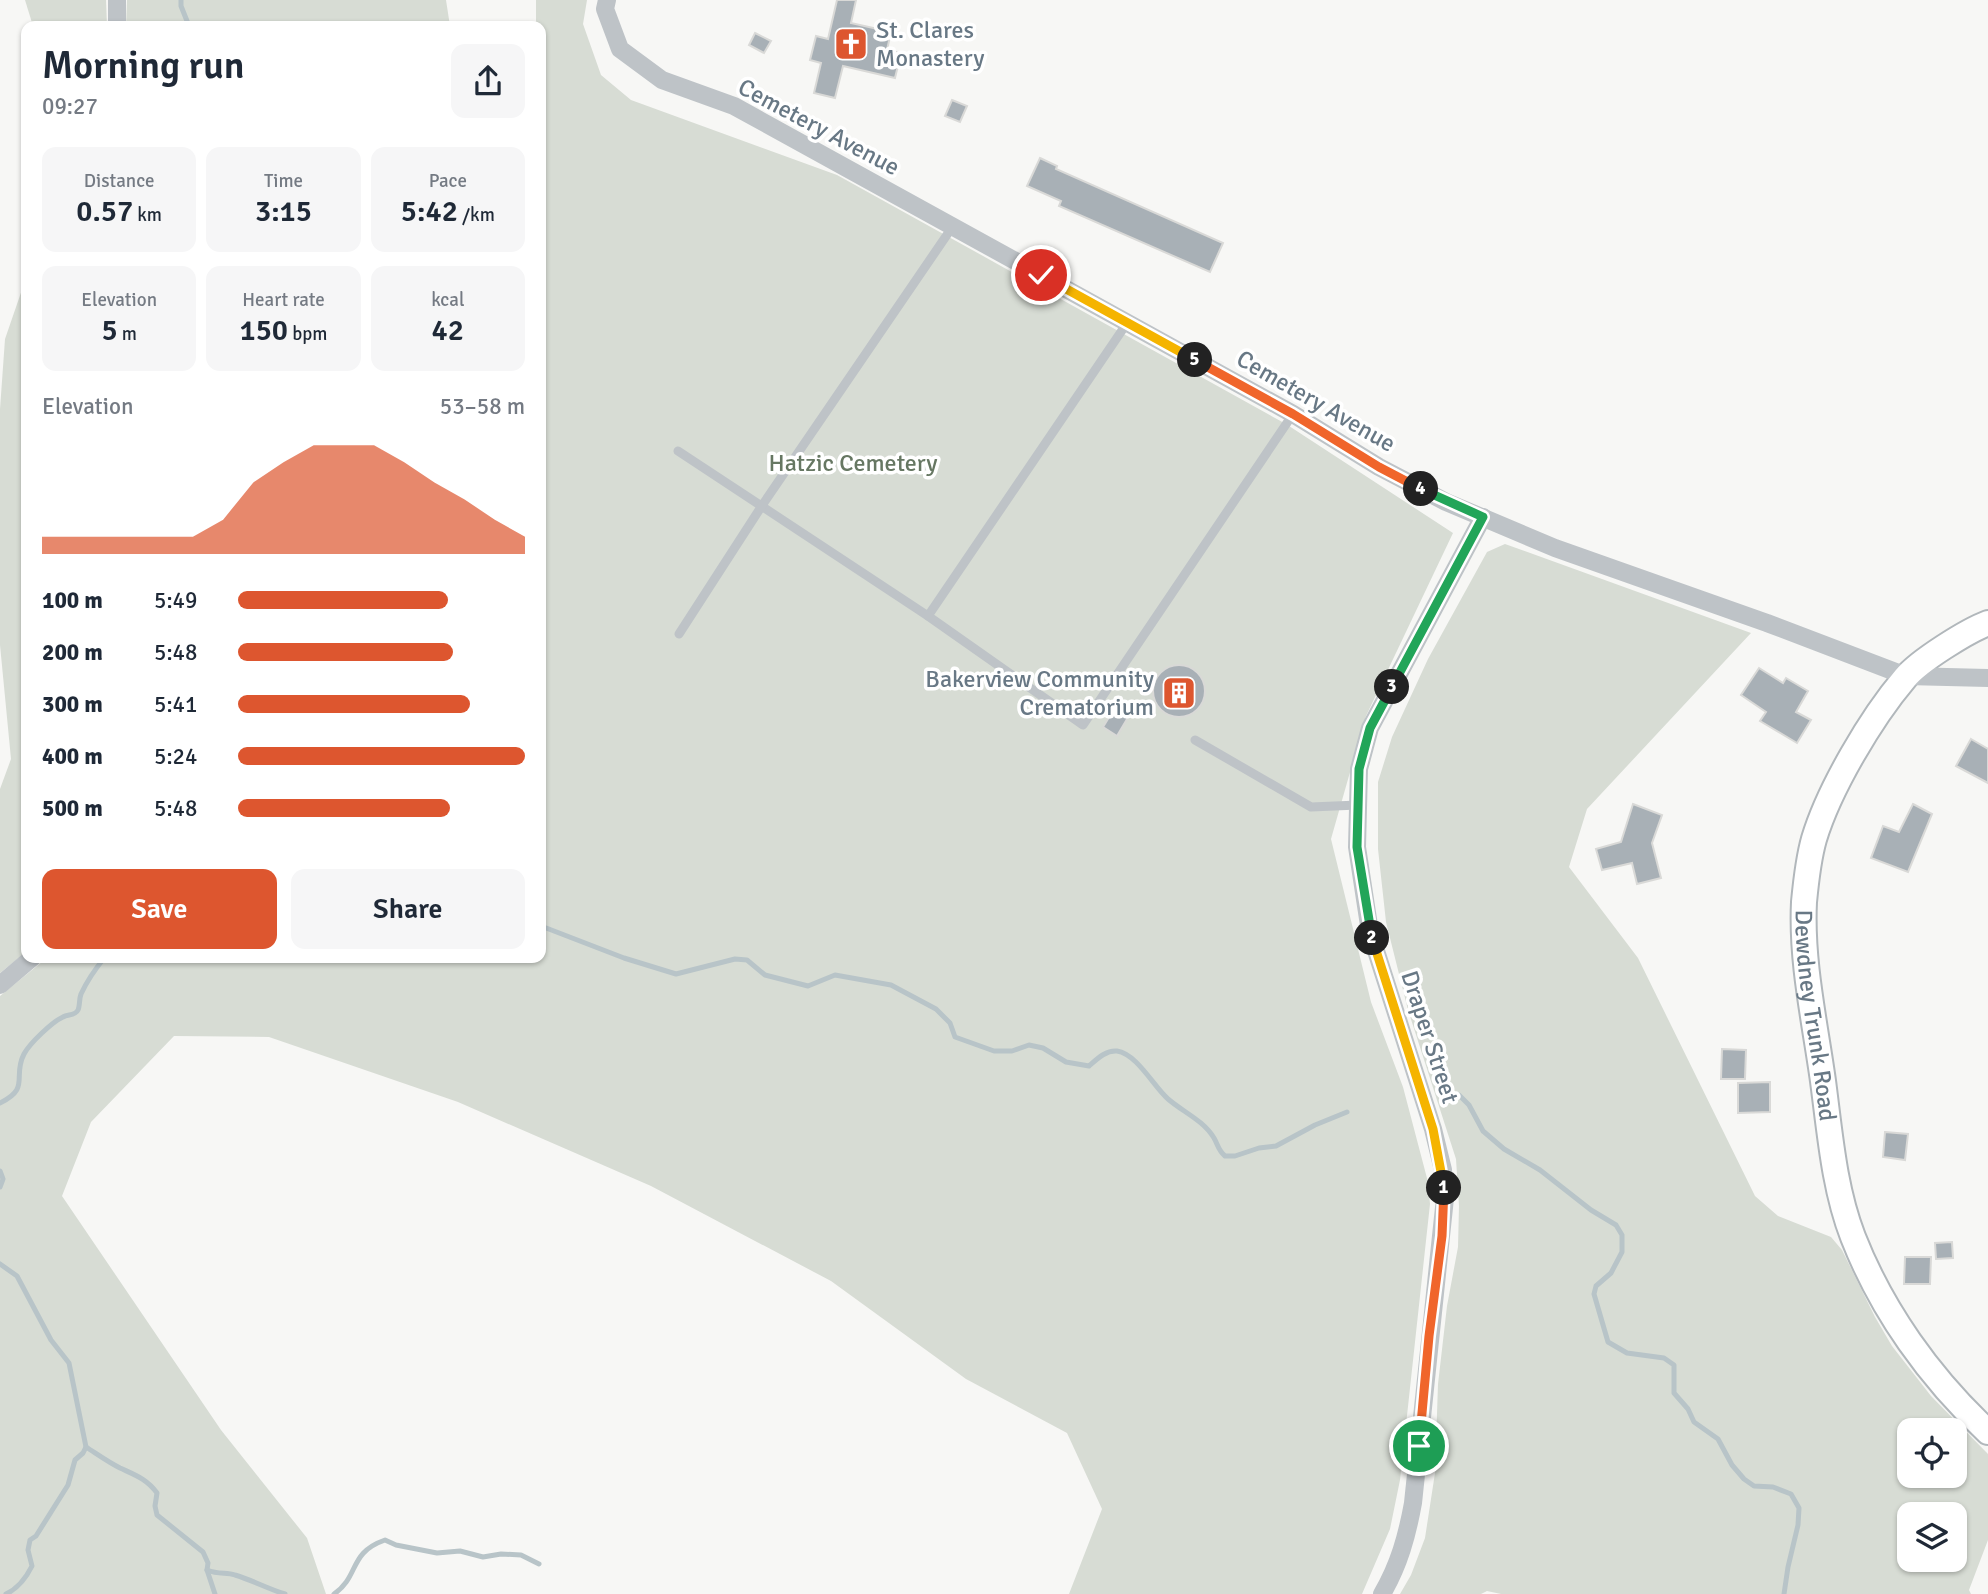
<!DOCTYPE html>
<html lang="en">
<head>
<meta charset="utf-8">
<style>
  :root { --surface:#fff; --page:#f6f6f7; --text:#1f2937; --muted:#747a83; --accent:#dd562f }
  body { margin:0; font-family:Signika,sans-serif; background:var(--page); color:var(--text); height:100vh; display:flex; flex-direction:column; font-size:26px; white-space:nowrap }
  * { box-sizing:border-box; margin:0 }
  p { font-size:23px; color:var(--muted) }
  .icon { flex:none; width:38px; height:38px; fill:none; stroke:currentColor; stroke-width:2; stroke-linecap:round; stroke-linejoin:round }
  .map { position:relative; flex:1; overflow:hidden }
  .side { position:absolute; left:21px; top:21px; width:525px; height:942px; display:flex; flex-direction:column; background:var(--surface); border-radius:14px; box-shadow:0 2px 5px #0004 }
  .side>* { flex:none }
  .tools { position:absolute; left:1897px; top:1418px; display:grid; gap:14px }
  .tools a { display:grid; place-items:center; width:70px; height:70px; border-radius:14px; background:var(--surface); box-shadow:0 2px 5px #0004; font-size:35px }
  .pin { position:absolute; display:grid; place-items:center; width:60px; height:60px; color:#fff; margin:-30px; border:4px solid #fff; border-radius:50%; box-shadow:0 2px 7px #0007 }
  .km { position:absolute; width:35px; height:35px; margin:-18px; border-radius:50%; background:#222; color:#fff; font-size:19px; line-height:35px; text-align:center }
  .round { display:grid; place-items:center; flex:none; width:74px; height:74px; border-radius:14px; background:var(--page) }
  .head { display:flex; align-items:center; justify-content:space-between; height:119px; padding:0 21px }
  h1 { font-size:38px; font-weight:600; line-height:52px }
  .stats { display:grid; grid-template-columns:repeat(3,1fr); gap:10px; height:119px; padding:7px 21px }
  .stats div { display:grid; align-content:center; border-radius:14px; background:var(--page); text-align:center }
  .stats b { font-size:30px; font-weight:600 }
  .stats small { font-size:19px; font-weight:400 }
  .stats p { font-size:19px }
  .chart { height:196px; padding:14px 21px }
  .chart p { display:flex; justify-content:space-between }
  .chart svg { width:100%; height:126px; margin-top:7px; fill:var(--accent); opacity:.7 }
  .cta { display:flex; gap:14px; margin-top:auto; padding:14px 21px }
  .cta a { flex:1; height:80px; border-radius:14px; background:var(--accent); color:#fff; font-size:28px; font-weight:600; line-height:80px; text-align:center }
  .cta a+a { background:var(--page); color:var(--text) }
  ul { padding:0 21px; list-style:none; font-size:23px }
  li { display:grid; grid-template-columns:112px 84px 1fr; align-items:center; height:52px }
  li i { height:18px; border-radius:9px; background:var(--accent) }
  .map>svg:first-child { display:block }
</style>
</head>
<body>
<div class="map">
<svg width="1988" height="1594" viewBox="0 0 1988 1594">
  <rect width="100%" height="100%" fill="#f7f7f5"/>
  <g fill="#d7dcd4" fill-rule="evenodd">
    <polygon points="25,0 106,0 107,26 33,26"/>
    <polygon points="127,0 446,0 450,26 126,26"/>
    <polygon points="536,0 587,0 583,24 601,75 631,100 837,175 1286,424 1453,533 1366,716 1331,839 1371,1002 1403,1087 1428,1182 1430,1204 1400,1480 1390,1529 1362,1594 1069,1594 1102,1509 1067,1433 966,1379 831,1281 651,1186 458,1102 269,1037 174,1036 91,1122 62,1196 221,1430 307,1538 326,1594 0,1594 0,996 48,957 541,957 541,26 536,26"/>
    <polygon points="26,278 26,952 0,973 0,789 11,759 0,645 0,409 5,339"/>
    <path d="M 1505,544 L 1751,633 L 1587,809 L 1569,867 L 1638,958 L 1755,1196 L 1778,1216 L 1831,1237 L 1842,1250 L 1875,1317 L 1892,1346 L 1931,1396 L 1988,1454 L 1988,1540 L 1969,1590 L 1971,1594 L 1501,1594 L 1487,1591 L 1481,1594 L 1400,1594 L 1411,1575 L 1425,1538 L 1435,1473 L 1438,1384 L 1447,1306 L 1458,1247 L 1459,1206 L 1456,1159 L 1408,1010 L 1386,922 L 1378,849 L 1378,782 L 1392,737 L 1428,659 L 1487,552 ZM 1909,1430 L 1955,1430 L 1955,1475 L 1909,1475 ZM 1909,1514 L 1955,1514 L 1955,1559 L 1909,1559 Z"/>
  </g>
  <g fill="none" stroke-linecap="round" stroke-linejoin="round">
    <g stroke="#b8c4c8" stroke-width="5">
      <polyline points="181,0 181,6 189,26"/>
      <path d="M 541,926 L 624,958 L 676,974 L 735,959 L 747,960 L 765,975 L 808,986 L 835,975 L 891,985 L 936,1009 L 950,1023 L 955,1037 L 994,1051 L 1012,1051 L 1029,1045 L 1043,1048 L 1066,1062 L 1089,1066 C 1097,1059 1106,1050 1117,1051 C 1137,1054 1154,1087 1168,1099 C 1183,1112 1203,1120 1214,1138 C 1218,1145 1218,1150 1225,1156 L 1235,1156 L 1259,1148 L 1276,1146 L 1315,1125 L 1347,1112"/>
      <polyline points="1453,1096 1459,1095 1469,1105 1483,1131 1504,1149 1540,1170 1591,1210 1616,1225 1622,1235 1622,1252 1611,1273 1596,1286 1594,1294 1608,1342 1627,1353 1664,1358 1674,1365 1674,1393 1688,1409 1694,1422 1718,1439 1732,1465 1744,1479 1754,1486 1773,1487 1791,1494 1799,1508 1798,1525 1788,1567 1784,1594"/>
      <path d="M 0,1103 C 31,1088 12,1077 24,1054 C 30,1043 52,1022 63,1017 C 68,1014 75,1016 78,1010 C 80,1006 79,999 81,994 C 87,981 96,968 105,957"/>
      <polyline points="0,1171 3,1179 0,1187"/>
      <path d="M 0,1264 L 17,1276 L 51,1340 L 69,1363 L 86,1447 C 97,1454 108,1462 120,1468 C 135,1475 147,1479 157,1493 L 155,1506 L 157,1515 L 203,1552 L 208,1563 L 207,1570 L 215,1594"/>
      <path d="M 207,1570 C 219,1575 226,1572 235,1575 C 252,1580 268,1589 285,1594"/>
      <path d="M 6,1594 C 19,1588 26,1578 32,1566 L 28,1550 L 30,1540 L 36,1536 L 68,1485 L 75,1460 L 83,1453 L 86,1447"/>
      <path d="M 334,1594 C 360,1576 348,1553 385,1540 L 396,1545 L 437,1553 L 460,1551 L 483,1557 L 501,1554 L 521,1555 L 539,1564"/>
    </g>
  </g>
  <g fill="#a8b0b6" stroke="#d9d9d7" stroke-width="2">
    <polygon points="837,0 856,0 851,23 891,32 887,50 901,53 895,78 843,66 835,98 814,93 821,63 810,60 816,36 828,39"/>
    <polygon points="755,33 771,41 764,53 749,45"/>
    <polygon points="952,100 967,106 960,122 945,116"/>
    <polygon points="1040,158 1057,166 1056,169 1223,243 1210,272 1059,206 1061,201 1027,186"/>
    <circle cx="1179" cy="691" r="26"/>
    <polygon points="1759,668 1783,683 1786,678 1808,691 1796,712 1811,720 1797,743 1760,721 1766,712 1741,695"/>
    <polygon points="1119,701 1133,709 1117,736 1103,727"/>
    <polygon points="1971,739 1988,749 1988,783 1956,766"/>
    <polygon points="1633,804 1662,815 1652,843 1661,878 1637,884 1632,863 1602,870 1596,849 1621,842"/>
    <polygon points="1913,804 1932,814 1908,872 1871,858 1883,826 1899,832"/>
    <polygon points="1722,1049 1746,1050 1745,1079 1721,1079"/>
    <polygon points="1770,1082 1770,1112 1738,1113 1738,1083"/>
    <polygon points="1885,1132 1908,1134 1905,1160 1883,1157"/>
    <polygon points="1952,1242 1953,1258 1936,1259 1935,1243"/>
    <polygon points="1905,1257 1931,1257 1930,1284 1904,1284"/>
  </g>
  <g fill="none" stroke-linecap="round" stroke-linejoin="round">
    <defs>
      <g id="secondary">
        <path id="s1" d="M 1988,623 C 1967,631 1919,661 1905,678 C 1871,718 1829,789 1814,839 C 1808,860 1806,881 1804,902 C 1801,962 1815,1023 1823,1081 C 1830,1134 1834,1188 1853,1237 C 1882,1311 1930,1378 1988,1432"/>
      </g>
    </defs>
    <use href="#secondary" stroke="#b1b7bb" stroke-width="28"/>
    <g stroke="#bec3c7" stroke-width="9">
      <polyline points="1127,323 928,616 1083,725 1293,414"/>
      <polyline points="678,451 928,616"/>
      <polyline points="679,634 761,507 953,226"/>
      <polyline points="1195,740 1311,807 1358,805"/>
    </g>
    <g stroke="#bec3c7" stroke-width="18">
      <polyline points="607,0 605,9 620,49 662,80 734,106 1293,414 1379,467 1446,502 1555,548 1767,623 1906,676 1988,678"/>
      <polyline points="117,26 117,0"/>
      <polyline points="0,985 33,957"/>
      <path d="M 1382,1594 C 1399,1565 1407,1536 1413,1503 L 1445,1198 L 1443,1170 L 1433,1129 L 1370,932 L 1357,847 L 1359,769 L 1370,728 L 1483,517"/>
    </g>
    <use href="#secondary" stroke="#fff" stroke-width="24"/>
  </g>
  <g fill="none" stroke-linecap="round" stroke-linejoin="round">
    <defs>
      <polyline id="split-1" points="1419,1446 1429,1336 1442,1236 1444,1188"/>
      <polyline id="split-2" points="1372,938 1433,1129 1444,1188"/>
      <polyline id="split-3" points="1372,938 1357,847 1359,769 1370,728 1392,687"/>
      <polyline id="split-4" points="1392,687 1483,517 1421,489"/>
      <polyline id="split-5" points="1195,360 1293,414 1379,467 1421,489"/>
      <polyline id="split-6" points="1041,275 1195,360"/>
    </defs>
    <use href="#split-1" stroke="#fff" stroke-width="14"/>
    <use href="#split-2" stroke="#fff" stroke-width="14"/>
    <use href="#split-3" stroke="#fff" stroke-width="14"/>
    <use href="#split-4" stroke="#fff" stroke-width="14"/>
    <use href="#split-5" stroke="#fff" stroke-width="14"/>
    <use href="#split-6" stroke="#fff" stroke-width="14"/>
    <use href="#split-1" stroke="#f0652b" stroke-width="9"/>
    <use href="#split-2" stroke="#f5b400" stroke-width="9"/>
    <use href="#split-3" stroke="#22a559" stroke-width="9"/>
    <use href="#split-4" stroke="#22a559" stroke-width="9"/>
    <use href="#split-5" stroke="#f0652b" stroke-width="9"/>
    <use href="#split-6" stroke="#f5b400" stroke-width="9"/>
  </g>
  <defs>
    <symbol id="church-square" viewBox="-11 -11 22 22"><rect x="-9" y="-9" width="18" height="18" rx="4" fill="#dd562f" stroke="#fff"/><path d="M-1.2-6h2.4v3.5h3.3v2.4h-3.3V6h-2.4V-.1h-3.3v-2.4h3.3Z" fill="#fff"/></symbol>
    <symbol id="building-square" viewBox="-11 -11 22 22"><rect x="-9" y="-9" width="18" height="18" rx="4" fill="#dd562f" stroke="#fff"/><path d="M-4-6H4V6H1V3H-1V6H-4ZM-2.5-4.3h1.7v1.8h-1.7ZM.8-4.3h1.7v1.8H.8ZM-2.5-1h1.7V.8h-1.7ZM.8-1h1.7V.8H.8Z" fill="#fff"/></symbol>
  </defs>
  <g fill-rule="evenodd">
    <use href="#church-square" x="832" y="25" width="38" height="38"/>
    <use href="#building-square" x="1160" y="674" width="38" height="38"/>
  </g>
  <g text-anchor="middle" stroke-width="7" stroke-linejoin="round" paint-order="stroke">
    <g font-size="24" fill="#687885" stroke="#fff" text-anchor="start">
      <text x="876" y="38">St. Clares<tspan x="876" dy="28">Monastery</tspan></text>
      <text x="1154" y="687" text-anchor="end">Bakerview Community<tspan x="1154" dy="28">Crematorium</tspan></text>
    </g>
    <g font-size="24" fill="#687885" stroke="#fff">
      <text transform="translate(819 127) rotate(28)" y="8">Cemetery Avenue</text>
      <text transform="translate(1316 401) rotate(30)" y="8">Cemetery Avenue</text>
      <text dy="8" stroke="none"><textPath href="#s1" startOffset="464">Dewdney Trunk Road</textPath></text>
      <text transform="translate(1430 1037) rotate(72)" y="8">Draper Street</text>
    </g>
    <g font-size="24" fill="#667762" stroke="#fff">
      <text x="853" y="471">Hatzic Cemetery</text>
    </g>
  </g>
</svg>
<div class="tools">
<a><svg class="icon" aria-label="locate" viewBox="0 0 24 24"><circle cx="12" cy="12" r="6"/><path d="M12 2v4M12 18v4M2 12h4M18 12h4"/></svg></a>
<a><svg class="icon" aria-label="layers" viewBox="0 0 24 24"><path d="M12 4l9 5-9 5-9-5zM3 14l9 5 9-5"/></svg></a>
</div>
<div class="pin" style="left:1419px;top:1446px;background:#1e9e55"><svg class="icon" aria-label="arrive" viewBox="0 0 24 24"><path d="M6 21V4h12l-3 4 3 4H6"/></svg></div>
<div class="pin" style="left:1041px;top:275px;background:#d93025"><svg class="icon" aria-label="check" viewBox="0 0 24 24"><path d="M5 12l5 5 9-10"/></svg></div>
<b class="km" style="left:1444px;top:1188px">1</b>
<b class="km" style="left:1372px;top:938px">2</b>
<b class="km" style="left:1392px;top:687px">3</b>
<b class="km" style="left:1421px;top:489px">4</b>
<b class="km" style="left:1195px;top:360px">5</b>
<section class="side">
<div class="head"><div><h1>Morning run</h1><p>09:27</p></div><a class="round"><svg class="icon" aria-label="share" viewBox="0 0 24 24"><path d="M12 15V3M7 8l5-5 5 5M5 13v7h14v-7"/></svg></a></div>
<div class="stats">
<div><p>Distance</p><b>0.57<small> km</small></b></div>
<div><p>Time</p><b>3:15</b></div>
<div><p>Pace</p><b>5:42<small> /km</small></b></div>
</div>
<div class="stats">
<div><p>Elevation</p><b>5<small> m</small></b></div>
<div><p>Heart rate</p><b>150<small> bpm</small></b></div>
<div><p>kcal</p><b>42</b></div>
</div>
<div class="chart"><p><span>Elevation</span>53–58 m</p>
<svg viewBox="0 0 160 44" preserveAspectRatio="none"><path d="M0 44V38L10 38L20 38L30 38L40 38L50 38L60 32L70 19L80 12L90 6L100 6L110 6L120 12L130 19L140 25L150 32L160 38V44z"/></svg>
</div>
<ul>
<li><b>100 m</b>5:49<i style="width:73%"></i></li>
<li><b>200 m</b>5:48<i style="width:75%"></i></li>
<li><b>300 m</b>5:41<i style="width:81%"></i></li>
<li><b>400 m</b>5:24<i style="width:100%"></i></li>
<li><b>500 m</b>5:48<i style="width:74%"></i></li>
</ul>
<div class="cta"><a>Save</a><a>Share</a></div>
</section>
</div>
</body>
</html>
